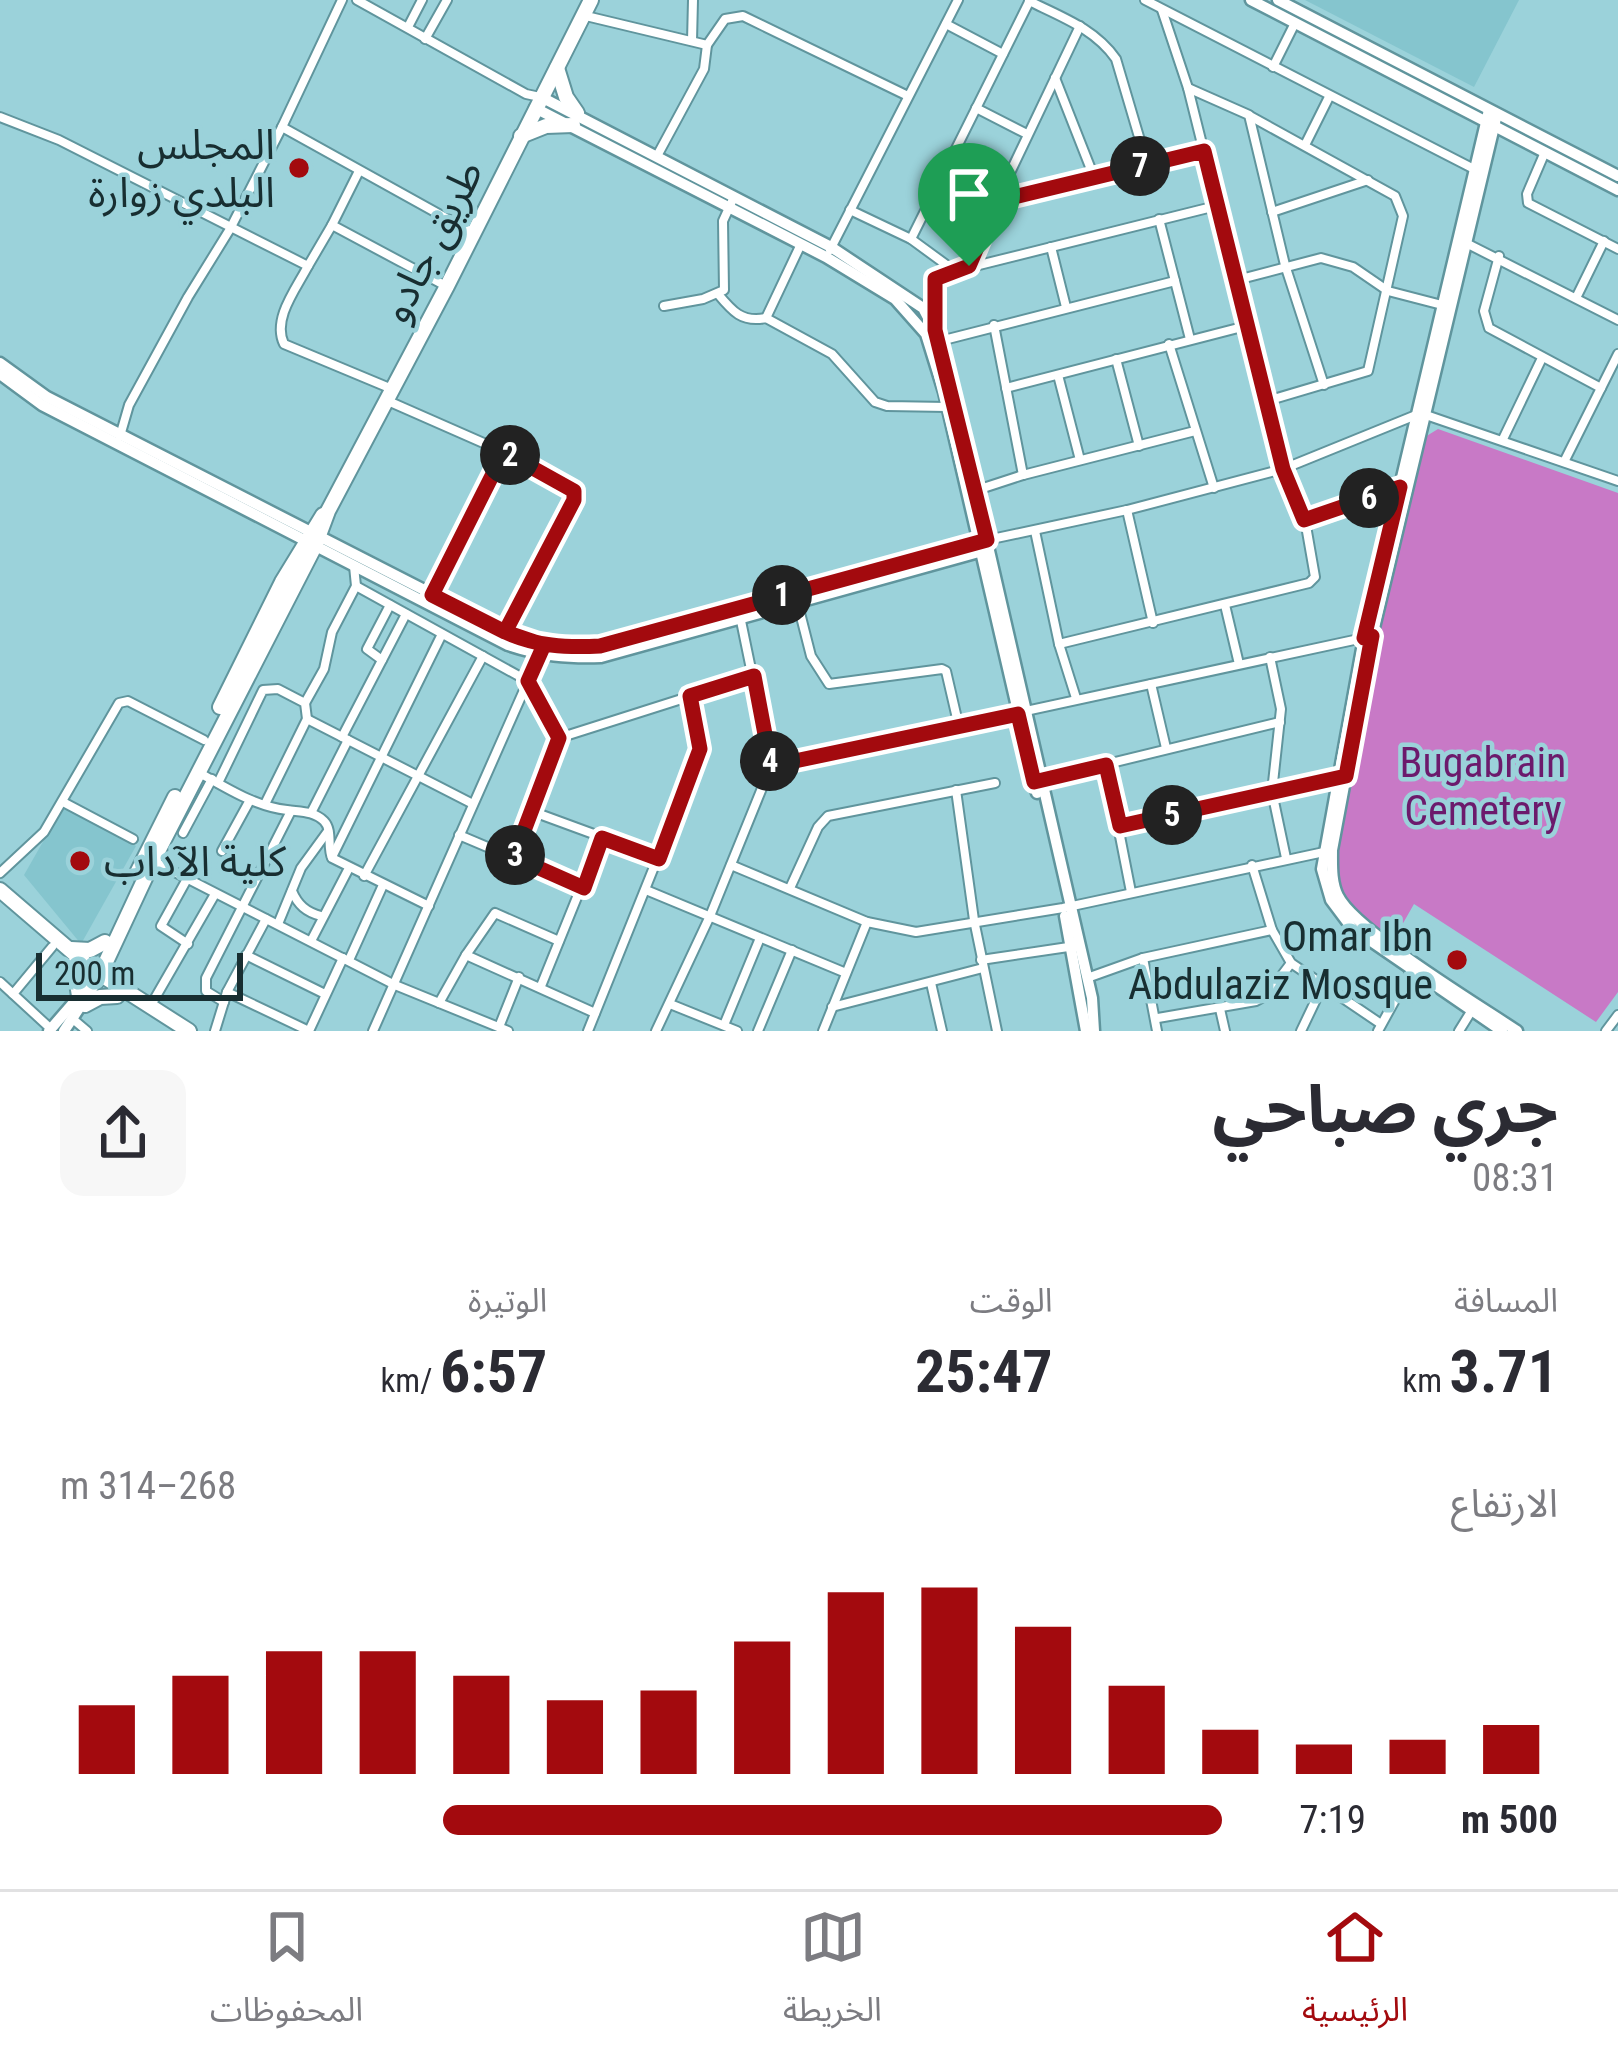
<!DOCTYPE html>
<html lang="ar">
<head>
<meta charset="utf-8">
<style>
  :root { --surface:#fff; --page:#f7f7f7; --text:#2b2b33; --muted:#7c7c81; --line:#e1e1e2; --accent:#a30a0e }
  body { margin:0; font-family:"Roboto Condensed","Noto Sans Arabic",sans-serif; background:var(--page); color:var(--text); direction:rtl; height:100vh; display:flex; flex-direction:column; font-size:45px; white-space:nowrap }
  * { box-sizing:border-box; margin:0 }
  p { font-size:39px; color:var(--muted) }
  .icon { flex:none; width:66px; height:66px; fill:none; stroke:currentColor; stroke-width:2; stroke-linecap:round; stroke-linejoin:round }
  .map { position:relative; height:1031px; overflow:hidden; direction:ltr }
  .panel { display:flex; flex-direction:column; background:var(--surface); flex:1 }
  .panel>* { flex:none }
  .scale { position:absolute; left:36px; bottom:30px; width:207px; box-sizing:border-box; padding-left:12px; border:6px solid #182e31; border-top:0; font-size:33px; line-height:42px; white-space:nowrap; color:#182e31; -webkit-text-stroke:9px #9bd2da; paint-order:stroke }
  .pin { position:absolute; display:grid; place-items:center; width:102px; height:102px; color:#fff; margin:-123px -51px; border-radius:50% 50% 50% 0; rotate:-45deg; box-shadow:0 0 12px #0007 }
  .pin .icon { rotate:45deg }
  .km { position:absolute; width:60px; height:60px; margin:-30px; border-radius:50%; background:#222; color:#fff; font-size:33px; line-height:60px; text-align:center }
  .round { display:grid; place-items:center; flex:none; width:126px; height:126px; border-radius:24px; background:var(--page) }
  .overview { display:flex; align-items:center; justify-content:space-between; height:204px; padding:0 60px }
  h1 { font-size:66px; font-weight:700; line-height:90px }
  .metrics { display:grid; grid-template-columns:repeat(3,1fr); gap:18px; height:204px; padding:12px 60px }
  .metrics div { display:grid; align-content:center }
  .metrics b { font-size:60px; font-weight:700 }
  .metrics small { font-size:33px; font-weight:400 }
  .metrics p { font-size:33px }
  .chart { height:336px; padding:24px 60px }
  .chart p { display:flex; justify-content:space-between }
  .chart svg { width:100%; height:216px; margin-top:12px; stroke:var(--accent); stroke-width:6 }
  ul { padding:0 60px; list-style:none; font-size:39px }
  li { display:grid; grid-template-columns:192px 144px 1fr; align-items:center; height:90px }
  li i { height:30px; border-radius:15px; background:var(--accent) }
  .menu { display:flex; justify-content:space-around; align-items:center; height:168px; border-top:3px solid var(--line); background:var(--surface); font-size:33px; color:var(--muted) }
  .menu a { display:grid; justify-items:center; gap:6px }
  .menu .active { color:var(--accent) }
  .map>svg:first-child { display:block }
</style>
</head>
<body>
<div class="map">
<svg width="1618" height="1031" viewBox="0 0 1618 1031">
  <rect width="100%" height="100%" fill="#9bd2da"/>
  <g fill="#85c5ce">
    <polygon points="1305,0 1519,0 1474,87"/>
    <polygon points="64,805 136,846 81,944 24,875"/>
  </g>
  <polygon fill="#c879c6" points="1438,429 1618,493 1618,992 1596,1022 1414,904 1394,939 1349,907 1340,892 1332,856 1373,645 1420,440"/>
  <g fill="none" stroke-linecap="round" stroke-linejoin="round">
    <defs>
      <g id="minor">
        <polyline points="342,0 282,127 473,233"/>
        <polyline points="357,0 526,94 540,97"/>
        <polyline points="1145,0 1474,169"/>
        <path d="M 1029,1 C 1062,17 1095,29 1116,59 L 1147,164"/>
        <polyline points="1162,10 1188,88"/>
        <polyline points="586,16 707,45 725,19 743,16 908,96"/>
        <polyline points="946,24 1003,54"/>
        <polyline points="408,27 422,0"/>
        <polyline points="425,39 447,0"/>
        <polyline points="692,41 693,0"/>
        <polyline points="1273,67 1295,23"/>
        <polyline points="1055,78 1094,177"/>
        <polyline points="976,108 1027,134"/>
        <polyline points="1250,116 1395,196 1403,216 1368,371 1267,401"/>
        <polyline points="0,117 59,140 308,266 332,225 446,286"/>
        <polyline points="1305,145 1329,97"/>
        <polyline points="1545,152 1527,194 1528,203 1618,249"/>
        <polyline points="657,156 704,69 707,45"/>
        <polyline points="934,193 987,221"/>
        <polyline points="997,201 1204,151"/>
        <polyline points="850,210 911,239 952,269"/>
        <polyline points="1272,212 1368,180"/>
        <polyline points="1159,219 1190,339"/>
        <polyline points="332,225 359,171"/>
        <polyline points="911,239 1030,0"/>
        <polyline points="1464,242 1618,320"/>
        <polyline points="1051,247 1066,307"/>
        <polyline points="830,250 958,0"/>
        <polyline points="1499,256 1484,311 1489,328 1601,388"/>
        <polyline points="970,265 987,221 1080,26"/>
        <path d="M 308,266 C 296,289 272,319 284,344 L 392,389"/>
        <polyline points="1237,280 1321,258 1353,267 1388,291 1442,305"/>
        <path d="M 718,294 C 732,311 742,323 766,318 L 832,354 L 875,402 L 887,406 L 947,407"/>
        <polyline points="1576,298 1604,241"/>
        <polyline points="664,306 703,299 724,290 723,221 734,197"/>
        <polyline points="766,318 801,244"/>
        <polyline points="994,325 1023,475"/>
        <polyline points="935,328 934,286 939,275 1216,206"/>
        <polyline points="940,341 1175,281"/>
        <polyline points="1169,344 1214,488"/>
        <polyline points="1116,359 1139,446"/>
        <polyline points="1058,375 1080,460"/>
        <polyline points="1006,388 1246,326"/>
        <polyline points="388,401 504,452 573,491 574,499 505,631"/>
        <polyline points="120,436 129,405 188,297 230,229 282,127"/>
        <polyline points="1503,439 1542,358"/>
        <polyline points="1564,462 1618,354"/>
        <polyline points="974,491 1023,475 1195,431"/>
        <polyline points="1127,510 1153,623"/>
        <polyline points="1305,520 1400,487"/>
        <polyline points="1035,531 1059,644 1076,698"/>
        <polyline points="987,540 1127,510 1283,469 1416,415 1426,415 1618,481"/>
        <polyline points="356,586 528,681 559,738 754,676"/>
        <polyline points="432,595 504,452"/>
        <polyline points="797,601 811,656 829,684 942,669 946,671 959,727"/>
        <polyline points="1225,605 1239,664"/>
        <polyline points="1059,644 1309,583 1315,577 1305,520 1283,469 1188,88 1249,115 1285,265 1324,385"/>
        <polyline points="1270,657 1281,709 1272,792 1286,858"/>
        <polyline points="382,660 367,649 390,605"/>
        <polyline points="1151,684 1166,748"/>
        <polyline points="305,703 324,669 332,632 356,586 354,566"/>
        <polyline points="342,737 406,614"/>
        <polyline points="1106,765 1131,892"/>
        <polyline points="771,766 1368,637"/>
        <path d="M 198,772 C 225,787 256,807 287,810 C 300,812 314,811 324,821 C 333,830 327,847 332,858 L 429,906"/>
        <polyline points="1037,781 1280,722"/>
        <polyline points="218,783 263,690 278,689 305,703 307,719"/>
        <polyline points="956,790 974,920 997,1031"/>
        <polyline points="63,802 133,839"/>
        <polyline points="265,804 307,719 471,803"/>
        <polyline points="531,811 659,858"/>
        <polyline points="311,813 348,740"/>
        <polyline points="1119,826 1341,777"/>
        <polyline points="183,833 212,779"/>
        <polyline points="459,835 584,888"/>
        <polyline points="222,851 250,800"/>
        <polyline points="332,857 442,634"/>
        <polyline points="514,857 559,738"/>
        <polyline points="153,861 395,985 508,1031"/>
        <polyline points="731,865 867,922 916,932 1063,908 1324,852"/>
        <polyline points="1252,865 1272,930 1291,963 1381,1024"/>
        <polyline points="0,873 44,832 119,703 128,701 204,740"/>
        <polyline points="364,876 483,656"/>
        <polyline points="187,879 161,926 188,944"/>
        <polyline points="790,888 818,827 828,816 995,783"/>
        <polyline points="646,890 846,973"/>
        <path d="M 292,891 C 298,905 306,912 321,916"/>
        <polyline points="278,924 301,868 328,831"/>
        <polyline points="311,941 349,868"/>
        <polyline points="559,941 495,913 466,955 595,1013"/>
        <polyline points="246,955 325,994"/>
        <polyline points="1143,958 1157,1031"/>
        <polyline points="349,960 383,885"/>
        <polyline points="981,960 1075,946"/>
        <polyline points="1087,978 1143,958 1272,930"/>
        <polyline points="0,982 51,1029"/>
        <polyline points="931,983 942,1031"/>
        <polyline points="541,986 601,838"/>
        <polyline points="227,992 309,1031 343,958"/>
        <polyline points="13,994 52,947"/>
        <polyline points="224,1002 206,991 206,978 291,811"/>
        <polyline points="439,1003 466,955"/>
        <polyline points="670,1004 737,1031"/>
        <polyline points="151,1005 215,894"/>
        <polyline points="832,1007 983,968"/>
        <polyline points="1220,1009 1225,1031"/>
        <polyline points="1158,1018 1256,1001 1267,995 1291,963"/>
        <polyline points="74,1020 87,1031"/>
        <polyline points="724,1025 760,938"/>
        <polyline points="499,1027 519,977"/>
        <polyline points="215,1031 227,992 266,919"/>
        <polyline points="373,1031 540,654"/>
        <polyline points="588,1031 697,760 700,739 690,696"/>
        <polyline points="656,1031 710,916 771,766 740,616"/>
        <polyline points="758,1031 792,950"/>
        <polyline points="823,1031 867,922"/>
        <polyline points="1301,1031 1322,987"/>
        <polyline points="1378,1031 1412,969"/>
        <polyline points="1459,1031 1472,1010"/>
        <polyline points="1606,1031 1618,1015"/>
      </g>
      <g id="tertiary">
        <polyline points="1251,0 1618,190"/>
        <polyline points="1278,0 1618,176"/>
        <polyline points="541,97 831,247 923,308 940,341 952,390 1092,998 1094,1031"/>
        <polyline points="535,108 826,257 895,299 926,334 944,392 1037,793"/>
        <polyline points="1489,110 1364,638 1322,869 1331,900 1352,928 1502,1031"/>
        <path d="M 1497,114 L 1372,636 L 1332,850 C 1332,865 1331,882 1338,896 C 1354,930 1480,1006 1517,1031"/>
        <path d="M 0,363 L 47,397 L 512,635 C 543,646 568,648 600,646 L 984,540"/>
        <path d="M 0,374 L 42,405 L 508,645 C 540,656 568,658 601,657 L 986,550"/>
        <polyline points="1065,916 1086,1031"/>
        <polyline points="49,1031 75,1001 89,976"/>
        <polyline points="64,1031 97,981"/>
      </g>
      <g id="trunk">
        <polyline points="557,68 566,97 577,113"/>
        <polyline points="521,136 546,126 573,125"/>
        <polyline points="220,707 282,582 323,515"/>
        <polyline points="137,873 175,797"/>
        <polyline points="0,890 92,969 189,1031"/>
        <polyline points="71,949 90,950 105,942"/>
        <polyline points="74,964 79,996"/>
        <polyline points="97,981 153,861 315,546 328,511 447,286 591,0"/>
        <polyline points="85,1005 100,997 117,996"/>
      </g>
    </defs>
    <use href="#minor" stroke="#60959d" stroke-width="12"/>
    <use href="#tertiary" stroke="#60959d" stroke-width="15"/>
    <use href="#trunk" stroke="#60959d" stroke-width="18"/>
    <use href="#minor" stroke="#fff" stroke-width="8"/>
    <use href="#tertiary" stroke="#fff" stroke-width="10"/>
    <use href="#trunk" stroke="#fff" stroke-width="14"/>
  </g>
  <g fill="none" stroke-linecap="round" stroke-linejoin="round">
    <defs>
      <path id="route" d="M 969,266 L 935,279 L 935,330 L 987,540 L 600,646 C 565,648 537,646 505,632 L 574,500 L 574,491 L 504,452 L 432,595 L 505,632 L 544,645 L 528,681 L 559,738 L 514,857 L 584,888 L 602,838 L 659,859 L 700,749 L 690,696 L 754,676 L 771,766 L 1018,714 L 1034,782 L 1106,765 L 1120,826 L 1346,776 L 1372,636 L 1364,638 L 1400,487 L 1304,520 L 1283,469 L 1204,151 L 997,201 L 969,266"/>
    </defs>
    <use href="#route" stroke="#fff" stroke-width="24"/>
    <use href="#route" stroke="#a30a0e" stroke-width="15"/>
  </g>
  <g fill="#a30a0e" stroke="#9bd2da" stroke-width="4.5">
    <circle cx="299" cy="168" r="12"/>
    <circle cx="80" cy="861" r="12"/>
    <circle cx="1457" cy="960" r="12"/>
  </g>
  <g text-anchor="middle" stroke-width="9" stroke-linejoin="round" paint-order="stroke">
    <g font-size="42" fill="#182e31" stroke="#9bd2da" text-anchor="end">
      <text x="275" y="159">المجلس<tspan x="275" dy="48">البلدي زوارة</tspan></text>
      <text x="104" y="876" text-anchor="start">كلية الآداب</text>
      <text x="1433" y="951">Omar Ibn<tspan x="1433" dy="48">Abdulaziz Mosque</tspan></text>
    </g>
    <g font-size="42" fill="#182e31" stroke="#9bd2da">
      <text transform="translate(431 241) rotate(-63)" y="15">طريق جادو</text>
    </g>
    <g font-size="42" fill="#6c1a6c" stroke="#9bd2da">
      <text x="1483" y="777">Bugabrain<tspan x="1483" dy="48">Cemetery</tspan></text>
    </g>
  </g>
</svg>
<div class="scale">200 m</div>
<div class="pin" style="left:969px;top:266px;background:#1e9e55"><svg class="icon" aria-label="arrive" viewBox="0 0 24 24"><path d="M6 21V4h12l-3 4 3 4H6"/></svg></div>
<b class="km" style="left:782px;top:595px">1</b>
<b class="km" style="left:510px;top:455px">2</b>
<b class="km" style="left:515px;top:855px">3</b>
<b class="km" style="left:770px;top:761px">4</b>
<b class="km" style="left:1172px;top:815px">5</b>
<b class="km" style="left:1369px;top:498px">6</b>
<b class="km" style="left:1140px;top:166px">7</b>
</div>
<section class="panel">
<div class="overview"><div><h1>جري صباحي</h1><p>08:31</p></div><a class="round"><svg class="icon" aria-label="share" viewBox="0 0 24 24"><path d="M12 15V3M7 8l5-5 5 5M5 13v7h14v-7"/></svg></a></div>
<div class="metrics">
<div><p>المسافة</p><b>3.71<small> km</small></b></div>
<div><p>الوقت</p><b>25:47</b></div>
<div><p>الوتيرة</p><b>6:57<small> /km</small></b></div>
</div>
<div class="chart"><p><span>الارتفاع</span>268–314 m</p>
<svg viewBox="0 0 160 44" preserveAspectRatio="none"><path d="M5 44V30M15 44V24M25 44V19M35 44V19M45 44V24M55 44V29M65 44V27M75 44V17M85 44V7M95 44V6M105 44V14M115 44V26M125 44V35M135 44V38M145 44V37M155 44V34"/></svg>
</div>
<ul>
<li><b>500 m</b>7:19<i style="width:67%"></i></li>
</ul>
</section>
<nav class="menu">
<a class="active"><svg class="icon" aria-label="home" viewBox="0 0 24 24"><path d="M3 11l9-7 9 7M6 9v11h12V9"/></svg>الرئيسية</a>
<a><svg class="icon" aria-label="map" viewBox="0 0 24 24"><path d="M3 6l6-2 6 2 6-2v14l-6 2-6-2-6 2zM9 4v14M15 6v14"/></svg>الخريطة</a>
<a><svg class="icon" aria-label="saved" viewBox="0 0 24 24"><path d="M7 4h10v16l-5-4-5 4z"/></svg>المحفوظات</a>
</nav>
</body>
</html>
